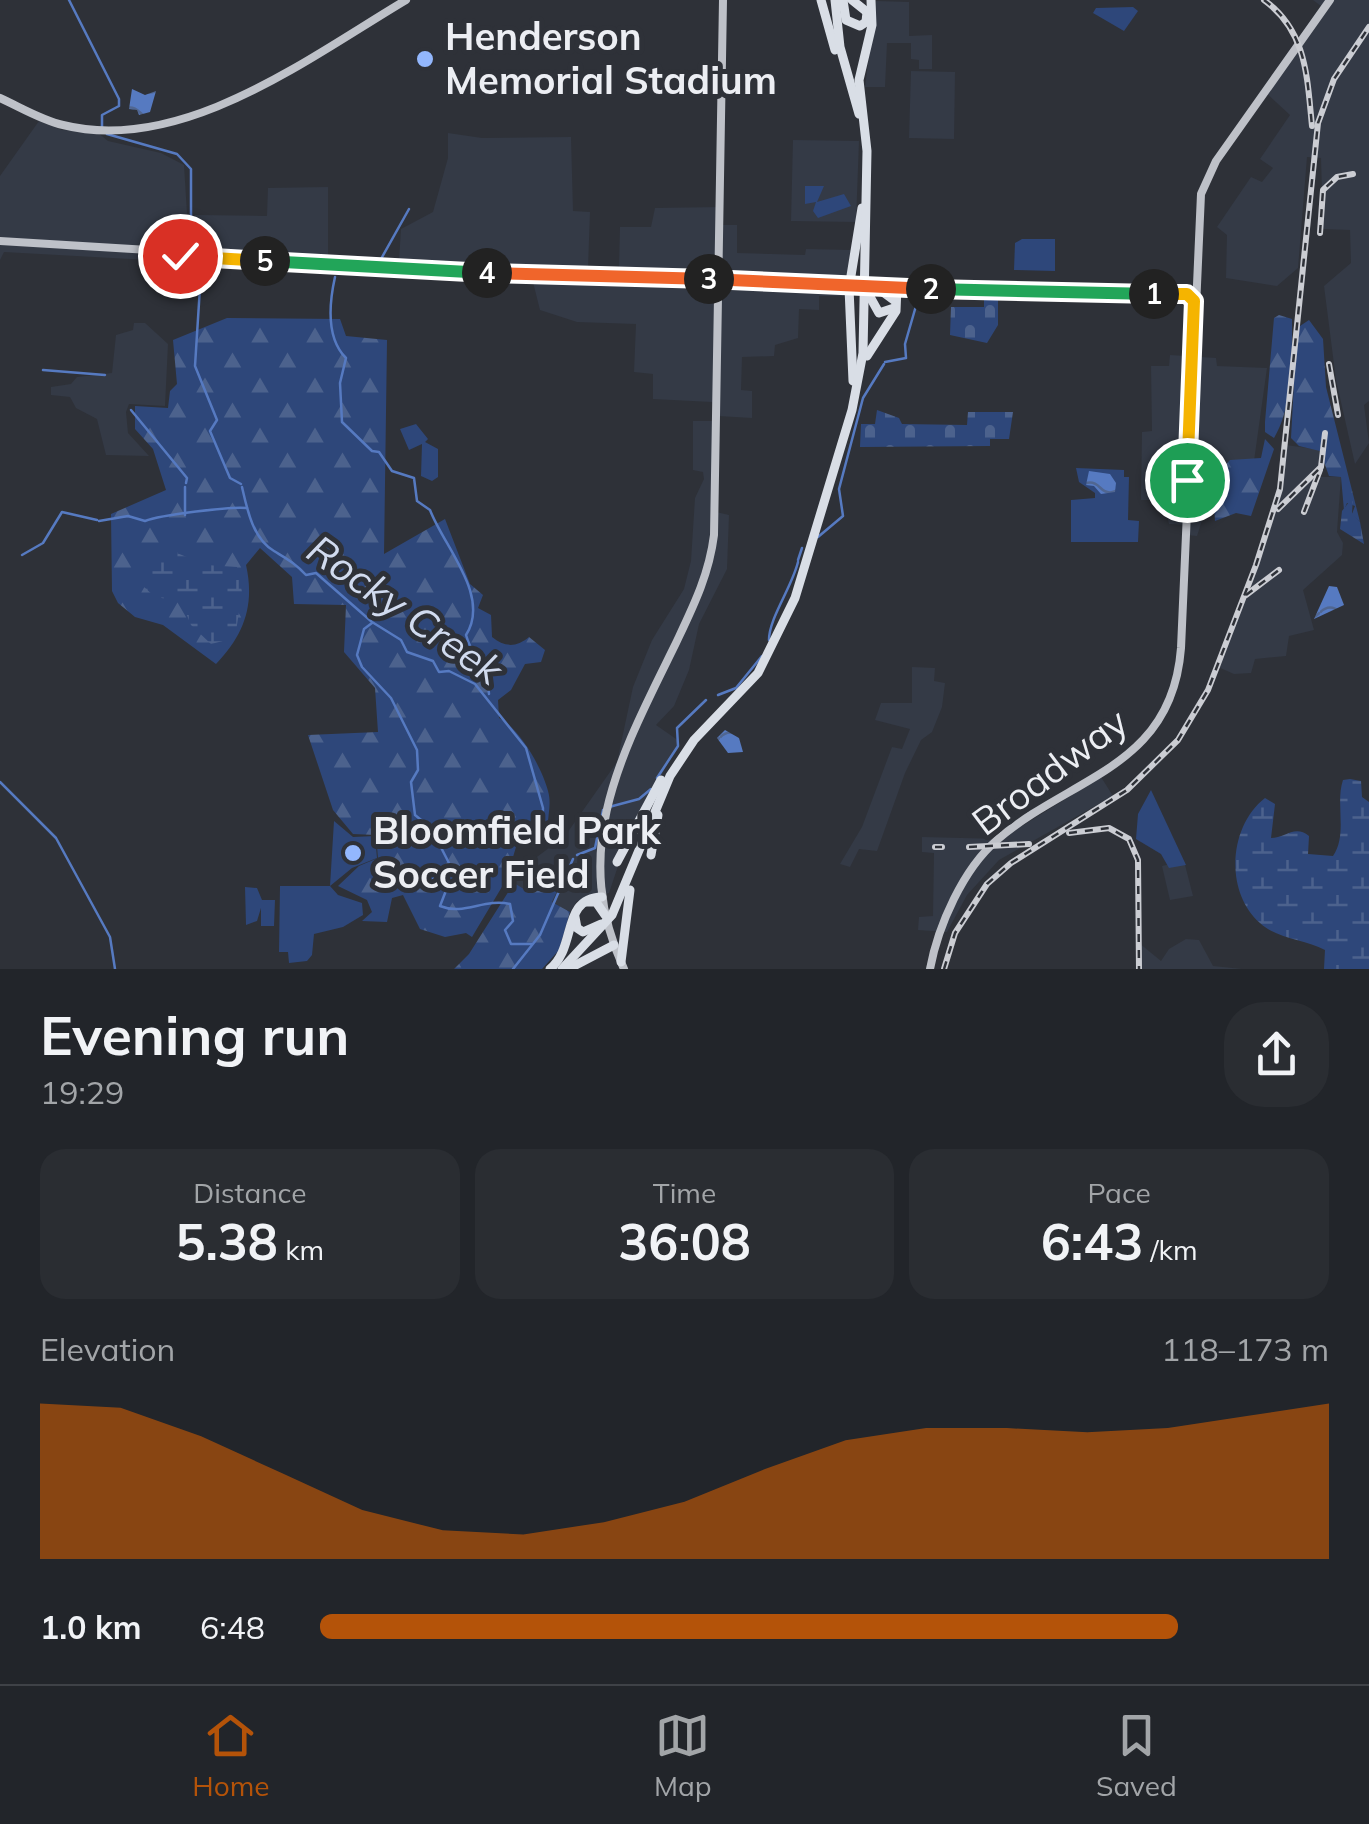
<!DOCTYPE html>
<html lang="en">
<head>
<meta charset="utf-8">
<style>
  :root { --surface:#22252a; --page:#2a2d32; --text:#f1f3f6; --muted:#a2a5a8; --line:#3f4247; --accent:#b45309 }
  body { margin:0; font-family:Mulish,sans-serif; background:var(--page); color:var(--text); height:100vh; display:flex; flex-direction:column; font-size:38px; white-space:nowrap }
  * { box-sizing:border-box; margin:0 }
  p { font-size:32px; color:var(--muted) }
  .icon { flex:none; width:55px; height:55px; fill:none; stroke:currentColor; stroke-width:2; stroke-linecap:round; stroke-linejoin:round }
  .map { position:relative; height:969px; overflow:hidden }
  .side { display:flex; flex-direction:column; background:var(--surface); flex:1 }
  .side>* { flex:none }
  .pin { position:absolute; display:grid; place-items:center; width:85px; height:85px; color:#fff; margin:-42px; border:5px solid #fff; border-radius:50%; box-shadow:0 2px 10px #0007 }
  .km { position:absolute; width:50px; height:50px; margin:-25px; border-radius:50%; background:#222; color:#fff; font-size:28px; line-height:50px; text-align:center }
  .round { display:grid; place-items:center; flex:none; width:105px; height:105px; border-radius:40px; background:var(--page) }
  .head { display:flex; align-items:center; justify-content:space-between; height:170px; padding:0 40px }
  h1 { font-size:55px; font-weight:700; line-height:75px }
  .metrics { display:grid; grid-template-columns:repeat(3,1fr); gap:15px; height:170px; padding:10px 40px }
  .metrics div { display:grid; align-content:center; border-radius:25px; background:var(--page); text-align:center }
  .metrics b { font-size:50px; font-weight:700 }
  .metrics small { font-size:28px; font-weight:400 }
  .metrics p { font-size:28px }
  .chart { height:280px; padding:20px 40px }
  .chart p { display:flex; justify-content:space-between }
  .chart svg { width:100%; height:180px; margin-top:10px; fill:var(--accent); opacity:.7 }
  ul { padding:0 40px; list-style:none; font-size:32px }
  li { display:grid; grid-template-columns:160px 120px 1fr; align-items:center; height:75px }
  li i { height:25px; border-radius:12px; background:var(--accent) }
  .menu { display:flex; justify-content:space-around; align-items:center; height:140px; border-top:2px solid var(--line); background:var(--surface); font-size:28px; color:var(--muted) }
  .menu a { display:grid; justify-items:center; gap:5px }
  .menu .current { color:var(--accent) }
  .map>svg:first-child { display:block }
</style>
</head>
<body>
<div class="map">
<svg width="1369" height="969" viewBox="0 0 1369 969">
  <defs>
    <pattern id="forest-firs" width="22" height="20" patternUnits="userSpaceOnUse" patternTransform="scale(2.5)"><rect width="22" height="20" fill="#2e477a"/><path d="M5 1l3.5 6h-7zM16 11l3.5 6h-7z" fill="#4c628d"/></pattern>
    <pattern id="wetland-marsh" width="20" height="14" patternUnits="userSpaceOnUse" patternTransform="scale(2.5)"><rect width="20" height="14" fill="#2e477a"/><path d="M1 5h8M5 5V1M11 12h8M15 12V8" fill="none" stroke="#4c628d"/></pattern>
    <pattern id="cemetery-stones" width="16" height="16" patternUnits="userSpaceOnUse" patternTransform="scale(2.5)"><rect width="16" height="16" fill="#2e477a"/><path d="M2 7V4a2 2 0 0 1 4 0v3zM10 15v-3a2 2 0 0 1 4 0v3z" fill="#4c628d"/></pattern>
    <pattern id="water-waves" width="16" height="10" patternUnits="userSpaceOnUse" patternTransform="scale(2.5)"><rect width="16" height="10" fill="#567ac1"/><path d="M0 5q4-4 8 0t8 0" fill="none" stroke="#506691"/></pattern>
  </defs>
  <rect width="100%" height="100%" fill="#2e3138"/>
  <g fill="#343a46">
    <polygon points="1313,0 1369,0 1369,401 1364,405 1369,443 1355,464 1336,380 1324,286 1351,263 1350,230 1323,229 1321,158 1307,157 1298,268 1277,286 1226,278 1227,235 1217,227 1251,177 1262,182 1273,168 1260,159 1290,115 1262,89 1321,6"/>
    <polygon points="876,1 909,2 909,36 932,35 932,69 919,69 919,60 911,59 911,43 887,43 885,87 865,87"/>
    <polygon points="911,71 955,72 954,139 909,138"/>
    <polygon points="39,121 62,130 97,132 108,141 161,153 184,165 189,246 195,246 195,215 267,216 268,188 328,187 328,270 4,252 0,260 0,176"/>
    <polygon points="448,133 482,138 571,137 573,211 590,212 588,268 619,269 620,227 651,227 655,208 723,207 723,225 737,225 737,253 805,255 806,249 851,250 843,296 819,296 819,310 799,309 798,338 775,345 774,356 742,357 741,390 752,391 752,418 718,416 712,402 653,399 653,374 634,372 636,324 577,322 540,310 533,282 398,277 401,229 433,212 448,158"/>
    <polygon points="793,140 859,141 856,222 791,221"/>
    <polygon points="134,323 145,323 168,344 165,406 129,404 126,412 128,433 149,456 106,455 97,419 76,408 70,397 51,395 51,387 71,384 77,377 112,373 116,335 133,330"/>
    <polygon points="1170,355 1216,358 1217,366 1267,368 1254,461 1225,464 1213,495 1214,513 1204,514 1197,536 1188,535 1188,525 1169,524 1164,500 1141,500 1142,432 1152,431 1151,366 1169,366"/>
    <polygon points="693,421 714,421 712,511 729,515 727,569 699,624 689,670 674,706 656,725 679,741 622,854 609,893 577,901 570,912 552,902 556,891 527,891 506,880 565,836 617,762 633,687 652,640 684,589 691,561 695,498 704,479 703,472 693,470"/>
    <polygon points="1286,445 1322,450 1320,477 1341,477 1337,532 1343,543 1342,555 1303,590 1314,630 1289,636 1286,656 1255,659 1251,673 1234,674 1218,667 1268,535"/>
    <polygon points="912,667 935,668 934,681 945,683 942,707 932,732 921,740 905,773 877,851 859,849 850,867 840,864 862,827 892,747 902,749 910,729 875,720 881,703 912,703"/>
    <polygon points="1101,777 1113,796 999,860 967,895 947,932 918,930 919,917 933,916 934,853 922,852 922,837 1001,839"/>
    <polygon points="1184,861 1193,896 1170,900 1162,866"/>
    <polygon points="1186,939 1199,940 1213,966 1242,969 1138,969 1139,943 1161,961 1169,949"/>
  </g>
  <g fill="url(#forest-firs)">
    <path d="M 1279,315 L 1292,319 C 1292,355 1293,407 1274,438 L 1265,432 L 1265,422 L 1274,318 Z"/>
    <path d="M 227,318 L 340,319 L 346,336 L 387,340 L 384,554 L 445,519 L 470,584 L 483,595 L 478,608 L 491,615 L 492,637 C 504,647 516,648 529,637 L 545,650 L 541,662 L 525,664 L 511,690 L 498,700 L 499,718 C 520,729 542,768 548,791 C 553,808 544,822 550,839 L 535,849 L 531,839 L 516,847 L 506,880 L 472,937 L 466,933 L 445,937 L 420,929 L 403,895 L 392,898 L 387,922 L 362,921 L 372,912 L 367,900 L 338,886 L 359,866 L 378,858 L 376,835 L 353,834 L 333,810 L 308,735 L 378,732 L 375,688 L 344,652 L 346,605 L 294,604 L 292,577 L 260,548 L 246,565 C 255,605 244,635 216,664 L 163,625 L 135,617 L 118,603 L 112,591 L 111,514 L 166,490 L 153,449 L 135,429 L 135,406 L 168,408 L 170,391 L 177,384 L 173,340 Z"/>
    <polygon points="1309,320 1323,339 1326,387 1360,522 1352,514 1355,506 1347,503 1344,510 1341,477 1329,476 1320,451 1299,446 1291,438 1297,328"/>
    <polygon points="1265,439 1274,449 1251,516 1236,513 1215,521 1213,495 1221,480 1219,472 1230,460 1261,458"/>
    <polygon points="514,883 527,891 557,891 552,902 570,912 559,950 542,969 454,969 469,954"/>
  </g>
  <g fill="url(#wetland-marsh)">
    <polygon points="1353,497 1352,513 1360,522 1364,544 1340,529 1342,511"/>
    <polygon points="157,551 177,553 206,565 237,567 242,592 235,638 211,644 191,625 181,601 155,597 144,587 142,580 155,565 153,554"/>
    <path d="M 1350,779 L 1361,781 L 1362,797 L 1369,802 L 1369,969 L 1324,969 L 1325,950 C 1305,939 1277,939 1260,923 C 1224,891 1229,826 1265,798 L 1275,804 L 1271,838 C 1285,838 1295,824 1309,836 L 1308,854 L 1333,856 C 1348,834 1335,804 1343,780 Z"/>
  </g>
  <g fill="url(#cemetery-stones)">
    <polygon points="984,292 998,292 998,325 987,343 950,335 951,307 984,307"/>
    <polygon points="877,410 899,418 902,424 967,425 968,412 1013,412 1009,439 990,439 990,446 860,447 861,424 875,424"/>
  </g>
  <g fill="#2e477a">
    <polygon points="1133,7 1138,11 1124,31 1093,13 1096,8"/>
    <polygon points="805,186 824,186 817,202 844,194 851,206 818,218 813,211 816,202 805,204"/>
    <polygon points="1022,239 1055,239 1055,271 1014,270 1015,243"/>
    <polygon points="416,424 428,439 425,442 438,449 438,477 432,481 421,476 422,444 409,450 400,429"/>
    <polygon points="1076,468 1124,470 1124,477 1129,477 1128,520 1139,521 1138,542 1071,542 1071,500 1095,498 1095,493 1079,482"/>
    <polygon points="1151,790 1186,865 1169,868 1161,854 1136,839 1138,814"/>
    <polygon points="334,821 353,837 375,836 377,858 352,868 330,886 338,895 362,903 363,915 343,927 314,934 312,955 307,961 289,963 288,952 279,952 280,886 330,886"/>
    <polygon points="245,887 257,888 262,900 275,900 274,926 261,926 261,908 257,921 246,925"/>
  </g>
  <g fill="url(#water-waves)">
    <polygon points="132,89 145,95 156,91 150,112 139,115 137,110 129,109"/>
    <polygon points="1089,471 1110,474 1116,483 1115,492 1101,494 1094,486 1086,485"/>
    <polygon points="1329,586 1337,587 1344,605 1314,619"/>
    <polygon points="725,730 739,738 743,752 728,753 717,738"/>
  </g>
  <g fill="none" stroke-linecap="round" stroke-linejoin="round">
    <g stroke="#567ac1" stroke-width="2.5">
      <polyline points="69,0 119,99 119,106 102,115 102,128"/>
      <polyline points="107,134 177,154 191,169 191,266 200,287 195,366 217,420 210,431 230,478 241,484"/>
      <polyline points="381,259 409,209"/>
      <polyline points="343,272 367,273"/>
      <path d="M 335,277 C 329,304 326,338 346,358 L 340,383 L 342,422 L 372,451 L 379,452 L 392,471 L 414,478 L 417,501 L 430,510 C 444,547 491,596 466,635 C 472,656 488,674 489,694"/>
      <polyline points="885,362 906,358 905,344 920,292"/>
      <polyline points="43,370 105,375"/>
      <polyline points="131,410 187,478 186,483"/>
      <path d="M 242,487 C 247,509 253,539 274,551 C 287,559 295,563 306,575 L 316,573 L 372,622 L 401,640 L 407,652 L 433,661 L 439,672 L 449,671 L 475,684 L 526,748 L 543,808 L 542,839"/>
      <polyline points="185,515 185,487"/>
      <path d="M 99,521 L 128,516 L 145,521 C 160,515 232,506 247,508"/>
      <polyline points="818,537 843,516 839,489 863,398 884,364"/>
      <polyline points="22,555 43,543 62,512 97,520"/>
      <polyline points="798,560 802,548"/>
      <path d="M 372,623 L 364,629 L 357,655 L 362,667 L 391,698 L 417,750 L 418,770 L 411,782 L 415,815 L 431,828 L 450,865 L 432,880 L 447,888 L 440,906 C 464,916 484,898 510,904 L 513,921 L 505,930 L 511,944 L 532,944"/>
      <path d="M 769,640 C 769,618 792,587 798,562"/>
      <polyline points="718,695 736,688 762,656"/>
      <polyline points="657,778 678,746 677,728 706,700"/>
      <polyline points="0,782 56,838 110,937 115,969"/>
      <polyline points="609,807 639,799 651,789"/>
      <polyline points="577,855 595,848 603,810"/>
      <polyline points="513,969 540,935 573,859"/>
    </g>
    <g stroke="#bec1c8" stroke-width="8">
      <path d="M 0,98 C 20,107 41,120 63,125 C 182,155 310,57 406,0"/>
      <polyline points="0,241 447,268 907,286 1194,291"/>
      <path d="M 624,969 C 568,848 622,753 676,643 C 693,607 709,575 714,535 L 723,0"/>
      <path d="M 930,969 C 938,926 963,869 997,840 C 1071,776 1172,768 1181,648 L 1201,194 L 1216,161 L 1330,0"/>
    </g>
    <g stroke="#d9dee6" stroke-width="9">
      <polyline points="821,0 835,50"/>
      <polyline points="835,0 840,47 859,114"/>
      <polyline points="843,0 846,20 860,26 866,22 867,12 852,0"/>
      <polyline points="876,287 895,301"/>
      <polyline points="869,295 879,313 894,308"/>
      <polyline points="867,356 896,311 897,286"/>
      <polyline points="853,381 849,288 862,208"/>
      <polyline points="651,855 658,815"/>
      <polyline points="617,862 661,780"/>
      <polyline points="587,902 596,902 605,915"/>
      <polyline points="575,917 577,928 583,932 601,924"/>
      <polyline points="621,962 630,890"/>
      <polyline points="572,967 614,945"/>
      <path d="M 550,969 C 577,947 561,898 602,897"/>
      <polyline points="562,969 612,915 670,776 694,740 758,673 795,598 852,410 863,353 867,151 859,80 872,25 871,0"/>
    </g>
    <defs>
      <g id="rail">
        <path d="M 1264,0 C 1307,31 1307,77 1312,126"/>
        <polyline points="1320,233 1323,190 1337,177 1353,174"/>
        <polyline points="1329,364 1338,415"/>
        <polyline points="1278,509 1321,467 1325,433"/>
        <polyline points="1304,512 1320,470"/>
        <polyline points="1246,595 1279,570"/>
        <polyline points="1069,833 1109,828 1129,839 1138,860 1139,969"/>
        <polyline points="935,847 942,847"/>
        <polyline points="969,847 1029,844"/>
        <polyline points="944,969 955,933 987,884 1011,863 1127,790 1178,740 1208,690 1256,565 1280,489 1318,123 1334,79 1369,27"/>
      </g>
    </defs>
    <use href="#rail" stroke="#cbcdd3" stroke-width="6"/>
    <use href="#rail" stroke="#2e3138" stroke-width="2.5" stroke-dasharray="8" stroke-linecap="butt"/>
  </g>
  <g fill="none" stroke-linecap="round" stroke-linejoin="round">
    <defs>
      <polyline id="split-1" points="1154,294 1187,294 1194,301 1187,480"/>
      <polyline id="split-2" points="931,289 1154,294"/>
      <polyline id="split-3" points="709,279 931,289"/>
      <polyline id="split-4" points="487,273 709,279"/>
      <polyline id="split-5" points="265,261 487,273"/>
      <polyline id="split-6" points="180,256 265,261"/>
    </defs>
    <use href="#split-1" stroke="#fff" stroke-width="20"/>
    <use href="#split-2" stroke="#fff" stroke-width="20"/>
    <use href="#split-3" stroke="#fff" stroke-width="20"/>
    <use href="#split-4" stroke="#fff" stroke-width="20"/>
    <use href="#split-5" stroke="#fff" stroke-width="20"/>
    <use href="#split-6" stroke="#fff" stroke-width="20"/>
    <use href="#split-1" stroke="#f5b400" stroke-width="12"/>
    <use href="#split-2" stroke="#22a559" stroke-width="12"/>
    <use href="#split-3" stroke="#f0652b" stroke-width="12"/>
    <use href="#split-4" stroke="#f0652b" stroke-width="12"/>
    <use href="#split-5" stroke="#22a559" stroke-width="12"/>
    <use href="#split-6" stroke="#f5b400" stroke-width="12"/>
  </g>
  <g fill="#93b7fd" stroke="#2e3138" stroke-width="4">
    <circle cx="425" cy="59" r="10"/>
    <circle cx="353" cy="853" r="10"/>
  </g>
  <g text-anchor="middle" stroke-width="10" stroke-linejoin="round" paint-order="stroke">
    <g font-size="38" font-weight="bold" fill="#eceef3" stroke="#2e3138" text-anchor="start">
      <text x="445" y="50">Henderson<tspan x="445" dy="44">Memorial Stadium</tspan></text>
      <text x="373" y="844">Bloomfield Park<tspan x="373" dy="44">Soccer Field</tspan></text>
    </g>
    <g font-size="38" fill="#eceef3" stroke="#2e3138">
      <text transform="translate(1050 772) rotate(-37)" y="13">Broadway</text>
    </g>
    <g font-size="40" font-style="italic" fill="#d1dbef" stroke="#2e3138">
      <text transform="translate(405 610) rotate(35)" y="14">Rocky Creek</text>
    </g>
  </g>
</svg>
<div class="pin" style="left:1187px;top:480px;background:#1e9e55"><svg class="icon" aria-label="arrive" viewBox="0 0 24 24"><path d="M6 21V4h12l-3 4 3 4H6"/></svg></div>
<div class="pin" style="left:180px;top:256px;background:#d93025"><svg class="icon" aria-label="check" viewBox="0 0 24 24"><path d="M5 12l5 5 9-10"/></svg></div>
<b class="km" style="left:1154px;top:294px">1</b>
<b class="km" style="left:931px;top:289px">2</b>
<b class="km" style="left:709px;top:279px">3</b>
<b class="km" style="left:487px;top:273px">4</b>
<b class="km" style="left:265px;top:261px">5</b>
</div>
<section class="side">
<div class="head"><div><h1>Evening run</h1><p>19:29</p></div><a class="round"><svg class="icon" aria-label="share" viewBox="0 0 24 24"><path d="M12 15V3M7 8l5-5 5 5M5 13v7h14v-7"/></svg></a></div>
<div class="metrics">
<div><p>Distance</p><b>5.38<small> km</small></b></div>
<div><p>Time</p><b>36:08</b></div>
<div><p>Pace</p><b>6:43<small> /km</small></b></div>
</div>
<div class="chart"><p><span>Elevation</span>118–173 m</p>
<svg viewBox="0 0 160 44" preserveAspectRatio="none"><path d="M0 44V6L10 7L20 14L30 23L40 32L50 37L60 38L70 35L80 30L90 22L100 15L110 12L120 12L130 13L140 12L150 9L160 6V44z"/></svg>
</div>
<ul>
<li><b>1.0 km</b>6:48<i style="width:85%"></i></li>
</ul>
</section>
<nav class="menu">
<a class="current"><svg class="icon" aria-label="home" viewBox="0 0 24 24"><path d="M3 11l9-7 9 7M6 9v11h12V9"/></svg>Home</a>
<a><svg class="icon" aria-label="map" viewBox="0 0 24 24"><path d="M3 6l6-2 6 2 6-2v14l-6 2-6-2-6 2zM9 4v14M15 6v14"/></svg>Map</a>
<a><svg class="icon" aria-label="saved" viewBox="0 0 24 24"><path d="M7 4h10v16l-5-4-5 4z"/></svg>Saved</a>
</nav>
</body>
</html>
